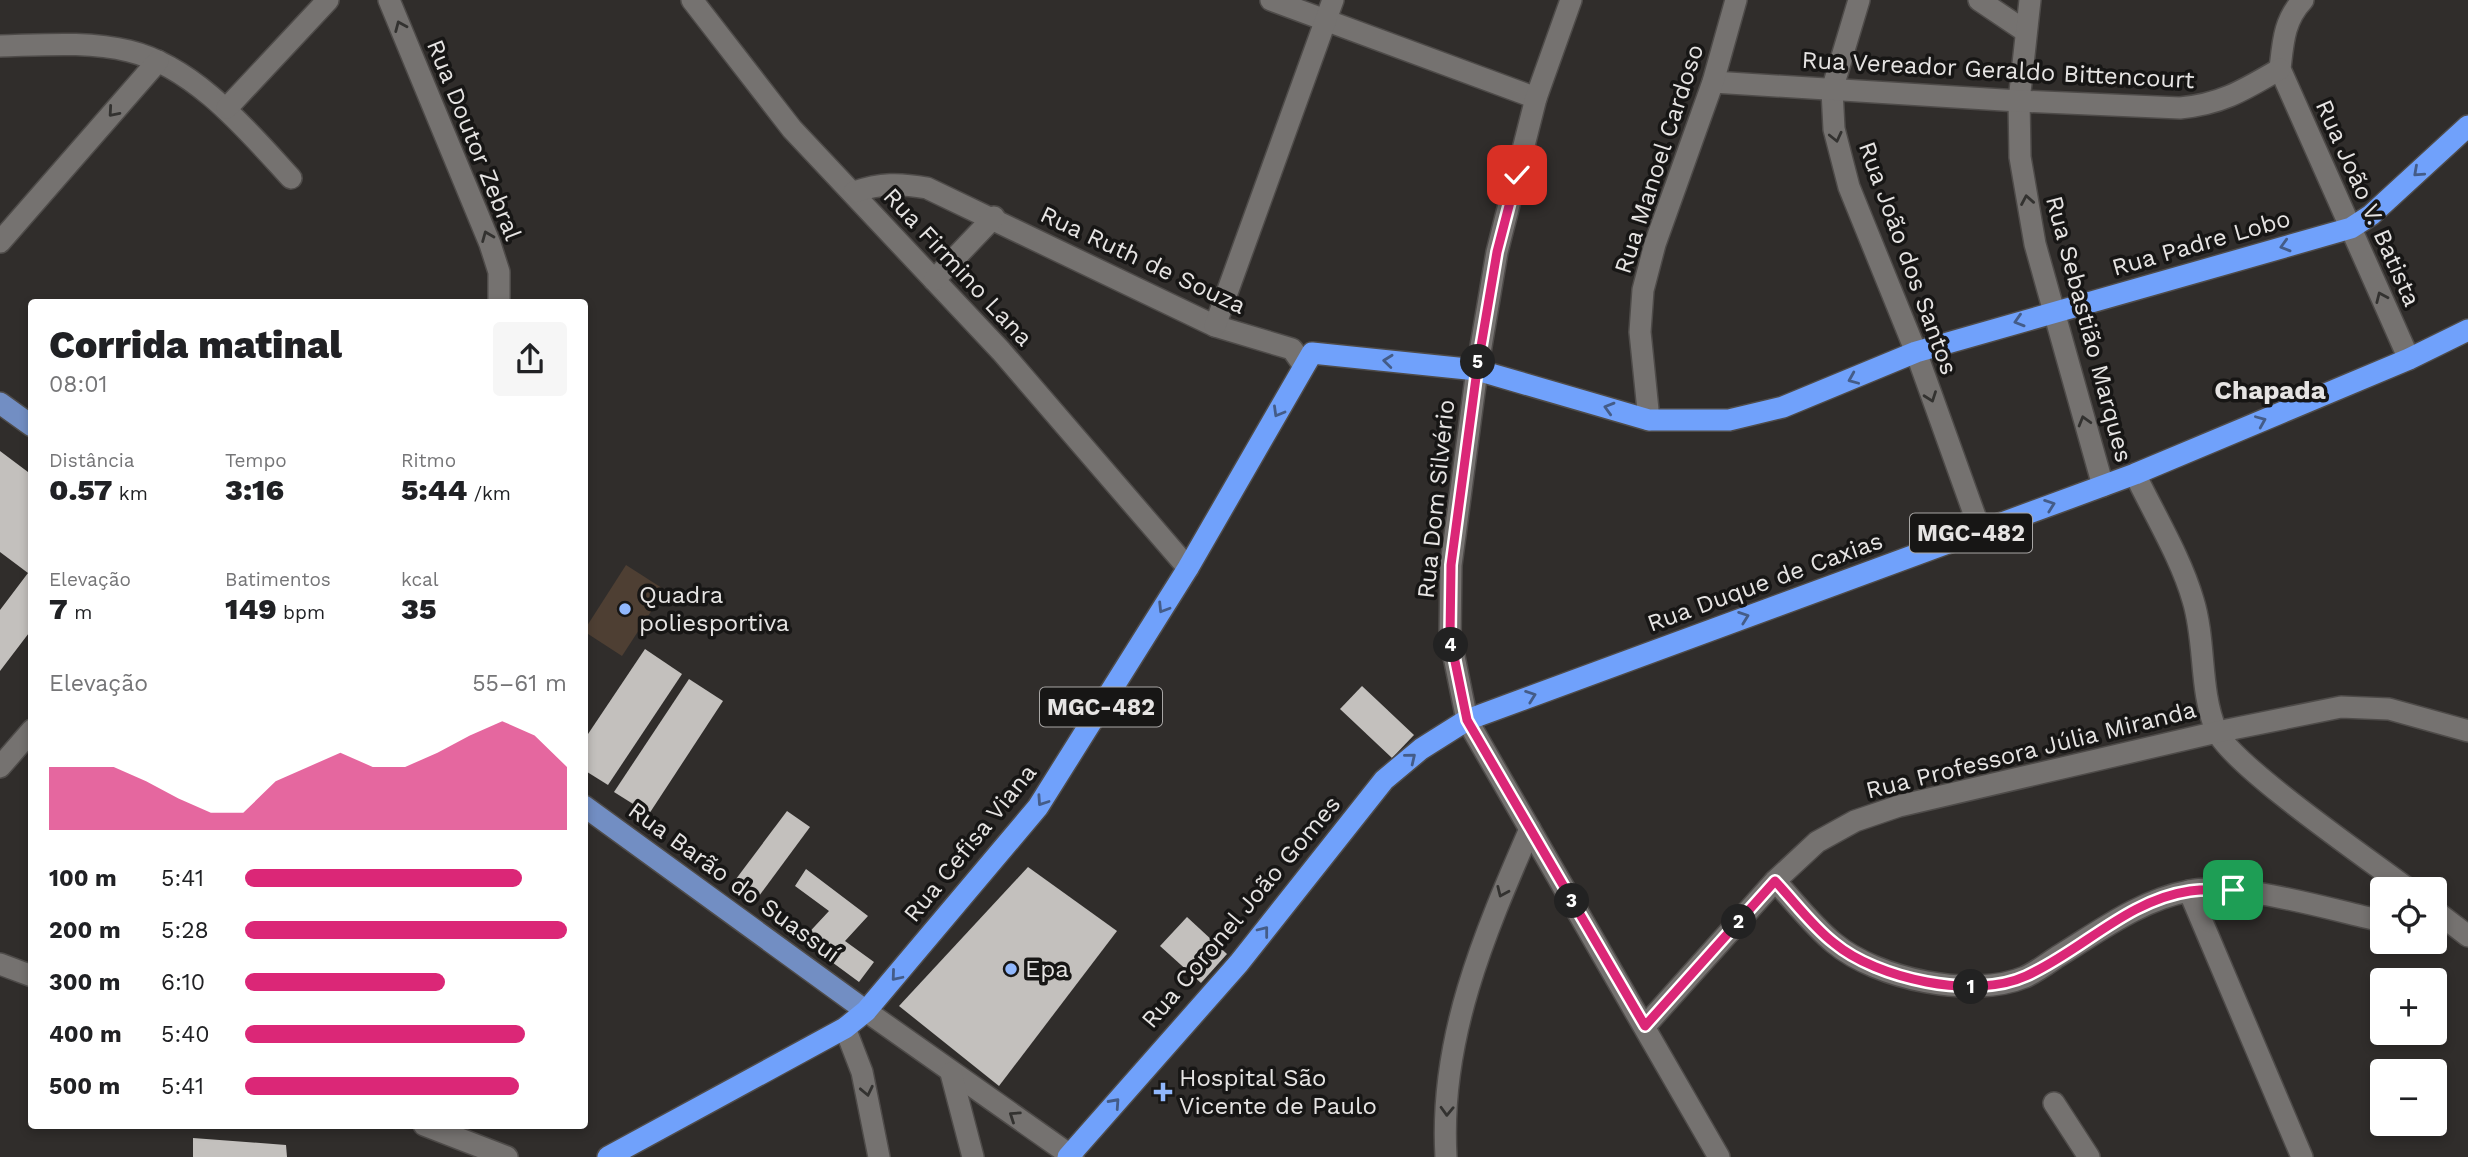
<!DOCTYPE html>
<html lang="pt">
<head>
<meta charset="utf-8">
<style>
  :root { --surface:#fff; --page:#f6f6f6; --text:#202124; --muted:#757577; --accent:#db2777 }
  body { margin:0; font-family:"Work Sans",sans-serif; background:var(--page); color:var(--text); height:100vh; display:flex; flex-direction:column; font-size:26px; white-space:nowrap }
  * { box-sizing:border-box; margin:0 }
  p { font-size:23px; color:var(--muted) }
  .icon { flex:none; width:38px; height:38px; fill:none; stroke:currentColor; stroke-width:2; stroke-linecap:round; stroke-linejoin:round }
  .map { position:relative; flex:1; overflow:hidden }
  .drawer { position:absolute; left:28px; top:299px; width:560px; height:830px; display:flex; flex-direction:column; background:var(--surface); border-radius:7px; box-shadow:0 4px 10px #0003 }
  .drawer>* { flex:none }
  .tools { position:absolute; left:2370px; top:877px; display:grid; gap:14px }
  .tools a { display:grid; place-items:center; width:77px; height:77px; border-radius:7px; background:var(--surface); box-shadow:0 4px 10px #0003; font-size:35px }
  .pin { position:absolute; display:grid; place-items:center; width:60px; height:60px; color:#fff; margin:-30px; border-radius:14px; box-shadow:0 4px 10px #0006 }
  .km { position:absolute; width:35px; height:35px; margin:-18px; border-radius:50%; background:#222; color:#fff; font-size:19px; line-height:35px; text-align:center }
  .round { display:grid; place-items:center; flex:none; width:74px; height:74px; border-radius:7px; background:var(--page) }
  .headline { display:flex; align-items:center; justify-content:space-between; height:119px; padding:0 21px }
  h1 { font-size:38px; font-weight:800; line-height:52px }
  .metrics { display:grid; grid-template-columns:repeat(3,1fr); gap:10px; height:119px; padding:7px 21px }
  .metrics div { display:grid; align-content:center }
  .metrics b { font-size:30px; font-weight:800 }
  .metrics small { font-size:19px; font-weight:400 }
  .metrics p { font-size:19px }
  .chart { height:196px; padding:14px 21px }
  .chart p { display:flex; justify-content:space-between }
  .chart svg { width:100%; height:126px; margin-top:7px; fill:var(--accent); opacity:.7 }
  ul { padding:0 21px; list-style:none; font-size:23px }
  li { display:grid; grid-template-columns:112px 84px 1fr; align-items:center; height:52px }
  li i { height:18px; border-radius:9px; background:var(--accent) }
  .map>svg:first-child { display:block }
</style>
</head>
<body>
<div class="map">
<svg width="2468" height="1157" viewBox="0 0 2468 1157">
  <rect width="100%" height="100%" fill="#302d2b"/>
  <polygon fill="#4e3f33" points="626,565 665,590 622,656 585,632 585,629"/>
  <g fill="#c3c0bd">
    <polygon points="0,451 32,475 32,629 0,671 0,610 28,573 0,552"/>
    <polygon points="645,649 682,674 608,785 584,770 584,740"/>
    <polygon points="689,679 723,701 649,814 614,792"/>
    <polygon points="1362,686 1414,735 1392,758 1340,709"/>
    <polygon points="787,811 810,827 759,896 736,879"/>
    <polygon points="1028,867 1117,931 999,1086 899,1006"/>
    <polygon points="806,869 868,916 845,941 874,962 859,982 802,940 829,911 795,886"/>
    <polygon points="1187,917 1227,954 1201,983 1160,946"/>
    <polygon points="193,1138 286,1145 287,1157 193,1157"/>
  </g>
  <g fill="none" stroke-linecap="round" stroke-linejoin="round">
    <defs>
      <g id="minor">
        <polyline points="389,0 490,244 499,272 499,303"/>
        <polyline points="692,0 792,129 1001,351 1188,568"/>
        <polyline points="1271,0 1536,98"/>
        <polyline points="1571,0 1536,98 1497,252 1477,370 1451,565 1450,637 1467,720 1719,1157"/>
        <polyline points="1859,0 1832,90 1834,129 1849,187 1916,352 1980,530"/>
        <polyline points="1979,0 2025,31"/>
        <polyline points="2030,0 2019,101 2020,157 2035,244 2103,486"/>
        <path d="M 2303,0 C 2284,20 2283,42 2280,69 L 2409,359"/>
        <path d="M 0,46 C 42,45 88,41 129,51 C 195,67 247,130 291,178"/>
        <path d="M 1713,82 L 2019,101 L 2180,108 C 2222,104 2244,90 2280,69"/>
        <polyline points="227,108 328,0"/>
        <path d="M 854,192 C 881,183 899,183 927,188 L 1215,326 L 1292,349 L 1304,366"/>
        <polyline points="0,242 158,61"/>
        <polyline points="934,280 994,217"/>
        <polyline points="1215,326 1333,0"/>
        <polyline points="1649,420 1640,332 1643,290 1655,244 1713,82 1736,0"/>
        <path d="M 2135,474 C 2154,514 2181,558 2193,600 C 2206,642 2199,689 2216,730 C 2230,764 2371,861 2408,889"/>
        <polyline points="0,767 32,730"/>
        <path d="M 1775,881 C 1794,901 1812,925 1834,943 C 1877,979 1972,999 2025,977 C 2036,972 2047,964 2057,957 C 2098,932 2140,900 2189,891 C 2236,881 2332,910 2382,921"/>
        <polyline points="2189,891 2302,1157"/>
        <polyline points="2434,910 2468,936"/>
        <polyline points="0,964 32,976"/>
        <polyline points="866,1011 1073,1157"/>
        <polyline points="1645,1026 1775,881 1817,842 1855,821 1899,806 2217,732 2341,707 2389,709 2468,731"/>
        <polyline points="845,1028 862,1072 879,1157"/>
        <polyline points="951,1073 973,1157"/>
        <polyline points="2054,1103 2089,1157"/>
        <polyline points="424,1125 507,1157"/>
        <path d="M 1446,1157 C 1439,1039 1484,935 1530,829"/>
      </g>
      <g id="major">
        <polyline points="0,403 32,426"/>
        <polyline points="584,806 866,1011"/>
      </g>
      <g id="highway">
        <polyline points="608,1157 845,1028 866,1011 1038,807 1188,568 1312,353 1477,370 1649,420 1729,420 1783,407 1916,352 2351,228 2371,215 2468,126"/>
        <polyline points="1068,1157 1239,963 1384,780 1421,749 1467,720 2135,474 2409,359 2468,330"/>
      </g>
    </defs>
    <use href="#minor" stroke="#4e4b49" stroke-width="24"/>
    <use href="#major" stroke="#4e4b49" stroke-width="24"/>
    <use href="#highway" stroke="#4e4b49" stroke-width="24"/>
    <use href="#minor" stroke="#757270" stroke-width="21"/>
    <use href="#major" stroke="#728ec3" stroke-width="21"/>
    <use href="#highway" stroke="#70a1fb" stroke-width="21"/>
  </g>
  <defs><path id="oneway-chevron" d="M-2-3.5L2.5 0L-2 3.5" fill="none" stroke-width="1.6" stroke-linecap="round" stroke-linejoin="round" transform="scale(1.75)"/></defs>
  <g stroke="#333230">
    <use href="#oneway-chevron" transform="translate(400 26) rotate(-113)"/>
    <use href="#oneway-chevron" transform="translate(113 112) rotate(131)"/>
    <use href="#oneway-chevron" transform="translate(1836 137) rotate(77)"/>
    <use href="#oneway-chevron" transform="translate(2027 200) rotate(-100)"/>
    <use href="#oneway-chevron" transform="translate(487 236) rotate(-112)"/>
    <use href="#oneway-chevron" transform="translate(2381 297) rotate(-114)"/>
    <use href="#oneway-chevron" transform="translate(1931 397) rotate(70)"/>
    <use href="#oneway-chevron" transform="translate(2084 421) rotate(-106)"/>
    <use href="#oneway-chevron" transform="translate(1502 892) rotate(114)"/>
    <use href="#oneway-chevron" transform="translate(867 1091) rotate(78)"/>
    <use href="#oneway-chevron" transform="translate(1447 1111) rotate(92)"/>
    <use href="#oneway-chevron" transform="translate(1014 1116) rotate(-146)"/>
  </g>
  <g stroke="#445c88">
    <use href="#oneway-chevron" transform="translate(2418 172) rotate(138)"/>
    <use href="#oneway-chevron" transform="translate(2285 246) rotate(164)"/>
    <use href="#oneway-chevron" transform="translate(2019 321) rotate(163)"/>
    <use href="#oneway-chevron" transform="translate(1388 361) rotate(-174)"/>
    <use href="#oneway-chevron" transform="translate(1853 379) rotate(157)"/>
    <use href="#oneway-chevron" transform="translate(1609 408) rotate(-164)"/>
    <use href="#oneway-chevron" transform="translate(1278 412) rotate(120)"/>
    <use href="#oneway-chevron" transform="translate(2261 421) rotate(-23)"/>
    <use href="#oneway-chevron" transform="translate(2050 505) rotate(-20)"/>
    <use href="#oneway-chevron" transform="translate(1163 608) rotate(122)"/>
    <use href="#oneway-chevron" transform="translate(1744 617) rotate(-20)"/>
    <use href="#oneway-chevron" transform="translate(1531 696) rotate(-20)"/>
    <use href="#oneway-chevron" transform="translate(1411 758) rotate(-39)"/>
    <use href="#oneway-chevron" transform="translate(1042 801) rotate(124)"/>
    <use href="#oneway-chevron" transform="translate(1264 931) rotate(-52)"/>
    <use href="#oneway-chevron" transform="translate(896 976) rotate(130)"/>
    <use href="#oneway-chevron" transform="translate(1115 1103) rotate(-48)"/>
  </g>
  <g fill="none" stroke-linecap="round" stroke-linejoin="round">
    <defs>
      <path id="route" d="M 1517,175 L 1497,252 L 1477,370 L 1451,565 L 1450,637 L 1467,720 L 1645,1026 L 1775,881 C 1794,901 1812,926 1834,943 C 1877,979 1974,1000 2026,976 C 2082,951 2127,900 2190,891 C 2204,889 2219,890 2233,890"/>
    </defs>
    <use href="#route" stroke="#fff" stroke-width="14"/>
    <use href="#route" stroke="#db2777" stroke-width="9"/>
  </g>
  <g fill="#91b8fd" stroke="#171615" stroke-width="2.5">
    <circle cx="625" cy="609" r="7"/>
    <circle cx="1011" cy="969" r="7"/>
    <path d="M1159.5 1081.5h7v7h7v7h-7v7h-7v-7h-7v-7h7z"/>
  </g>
  <g text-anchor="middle" stroke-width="7" stroke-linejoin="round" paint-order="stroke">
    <g fill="#171615" stroke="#a8a6a5" stroke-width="2">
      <rect x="1910" y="513.5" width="122" height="39" rx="5"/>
      <rect x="1040" y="687.5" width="122" height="39" rx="5"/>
    </g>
    <g font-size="23" font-weight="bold" fill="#e6e4e3">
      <text x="1971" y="541">MGC-482</text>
      <text x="1101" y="715">MGC-482</text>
    </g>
    <g font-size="24" fill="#e6e4e3" stroke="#171615">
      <text transform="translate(1998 70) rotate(3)" y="8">Rua Vereador Geraldo Bittencourt</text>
      <text transform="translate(474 140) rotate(68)" y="8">Rua Doutor Zebral</text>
      <text transform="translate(1659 159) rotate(-72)" y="8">Rua Manoel Cardoso</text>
      <text transform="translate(2368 203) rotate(66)" y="8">Rua João V. Batista</text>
      <text transform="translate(2201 243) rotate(-16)" y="8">Rua Padre Lobo</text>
      <text transform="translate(1908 258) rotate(70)" y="8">Rua João dos Santos</text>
      <text transform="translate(1143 260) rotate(25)" y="8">Rua Ruth de Souza</text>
      <text transform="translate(958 267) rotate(47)" y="8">Rua Firmino Lana</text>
      <text transform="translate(2089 329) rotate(75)" y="8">Rua Sebastião Marques</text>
      <text transform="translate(1436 499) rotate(-84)" y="8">Rua Dom Silvério</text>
      <text transform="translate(1765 582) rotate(-20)" y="8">Rua Duque de Caxias</text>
      <text transform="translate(2031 750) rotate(-14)" y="8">Rua Professora Júlia Miranda</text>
      <text transform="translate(970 843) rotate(-51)" y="8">Rua Cefisa Viana</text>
      <text transform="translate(734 882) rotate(36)" y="8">Rua Barão do Suassuí</text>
      <text transform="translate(1241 912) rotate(-50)" y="8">Rua Coronel João Gomes</text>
    </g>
    <g font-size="24" fill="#e6e4e3" stroke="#171615" text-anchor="start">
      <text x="639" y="603">Quadra<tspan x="639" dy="28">poliesportiva</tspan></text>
      <text x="1025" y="977">Epa</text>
      <text x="1179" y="1086">Hospital São<tspan x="1179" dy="28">Vicente de Paulo</tspan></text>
    </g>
    <g font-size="26" font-weight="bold" fill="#e6e4e3" stroke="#171615">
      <text x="2270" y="399">Chapada</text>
    </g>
  </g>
</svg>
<div class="tools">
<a><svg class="icon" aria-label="locate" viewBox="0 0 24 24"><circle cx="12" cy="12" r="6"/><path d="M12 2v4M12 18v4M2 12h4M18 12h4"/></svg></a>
<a>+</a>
<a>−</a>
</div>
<div class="pin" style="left:2233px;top:890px;background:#1e9e55"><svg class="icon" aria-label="arrive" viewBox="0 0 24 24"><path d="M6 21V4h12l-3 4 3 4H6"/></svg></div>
<div class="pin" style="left:1517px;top:175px;background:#d93025"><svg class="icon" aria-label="check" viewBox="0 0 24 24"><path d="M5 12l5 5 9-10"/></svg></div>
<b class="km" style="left:1971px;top:987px">1</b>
<b class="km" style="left:1739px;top:922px">2</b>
<b class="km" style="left:1572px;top:901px">3</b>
<b class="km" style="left:1451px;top:645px">4</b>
<b class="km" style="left:1478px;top:362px">5</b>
<section class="drawer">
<div class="headline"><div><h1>Corrida matinal</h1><p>08:01</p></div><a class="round"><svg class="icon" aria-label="share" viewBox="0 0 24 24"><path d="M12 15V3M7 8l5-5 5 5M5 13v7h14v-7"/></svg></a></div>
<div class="metrics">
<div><p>Distância</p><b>0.57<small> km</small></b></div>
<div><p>Tempo</p><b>3:16</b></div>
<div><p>Ritmo</p><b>5:44<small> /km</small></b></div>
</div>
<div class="metrics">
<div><p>Elevação</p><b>7<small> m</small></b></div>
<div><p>Batimentos</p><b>149<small> bpm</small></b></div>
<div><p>kcal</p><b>35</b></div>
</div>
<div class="chart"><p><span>Elevação</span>55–61 m</p>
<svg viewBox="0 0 160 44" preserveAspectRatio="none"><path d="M0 44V22L10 22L20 22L30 27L40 33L50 38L60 38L70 27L80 22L90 17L100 22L110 22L120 17L130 11L140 6L150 11L160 22V44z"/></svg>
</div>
<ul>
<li><b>100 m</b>5:41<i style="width:86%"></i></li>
<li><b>200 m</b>5:28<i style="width:100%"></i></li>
<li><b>300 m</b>6:10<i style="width:62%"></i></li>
<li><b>400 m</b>5:40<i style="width:87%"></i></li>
<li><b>500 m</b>5:41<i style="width:85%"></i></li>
</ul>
</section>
</div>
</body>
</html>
